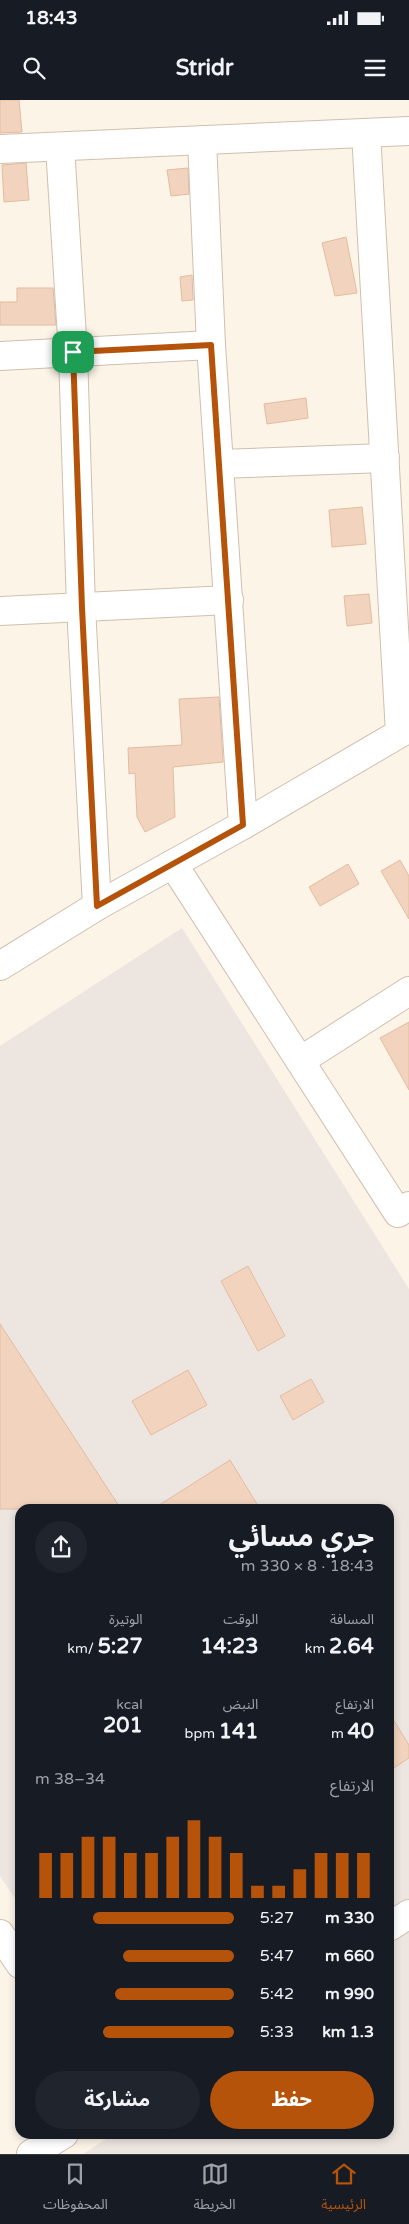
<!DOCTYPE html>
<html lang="ar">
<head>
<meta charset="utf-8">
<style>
  :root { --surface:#171b24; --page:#20242c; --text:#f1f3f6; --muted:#9ea1a6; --line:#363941; --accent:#b45309 }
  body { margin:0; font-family:"Varela Round","Noto Sans Arabic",sans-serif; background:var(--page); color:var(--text); direction:rtl; height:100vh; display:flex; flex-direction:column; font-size:19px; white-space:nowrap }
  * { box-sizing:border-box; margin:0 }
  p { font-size:16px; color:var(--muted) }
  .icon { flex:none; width:28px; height:28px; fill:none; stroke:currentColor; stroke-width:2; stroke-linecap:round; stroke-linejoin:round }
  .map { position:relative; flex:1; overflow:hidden; direction:ltr }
  .side { position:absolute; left:15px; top:1404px; width:379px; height:635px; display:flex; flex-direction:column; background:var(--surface); border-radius:15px; box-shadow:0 2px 8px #0003; direction:rtl }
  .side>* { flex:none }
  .pin { position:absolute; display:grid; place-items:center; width:42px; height:42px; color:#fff; margin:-21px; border-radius:10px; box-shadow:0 2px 8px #0006 }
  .round { display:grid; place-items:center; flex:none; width:52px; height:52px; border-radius:26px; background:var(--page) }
  .headline { display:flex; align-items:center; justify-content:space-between; height:85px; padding:0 20px }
  h1 { font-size:28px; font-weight:700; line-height:38px }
  .figures { display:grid; grid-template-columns:repeat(3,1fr); gap:8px; height:85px; padding:5px 20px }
  .figures div { display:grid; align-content:center }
  .figures b { font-size:21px; font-weight:700 }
  .figures small { font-size:14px; font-weight:400 }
  .figures p { font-size:14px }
  .chart { height:140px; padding:10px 20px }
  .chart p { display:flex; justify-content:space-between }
  .chart svg { width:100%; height:90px; margin-top:5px; stroke:var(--accent); stroke-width:6 }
  .action { display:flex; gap:10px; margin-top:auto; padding:10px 20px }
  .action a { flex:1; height:58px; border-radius:30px; background:var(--accent); color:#fff; font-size:20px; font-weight:700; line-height:58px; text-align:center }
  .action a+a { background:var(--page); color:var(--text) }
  ul { padding:0 20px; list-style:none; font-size:16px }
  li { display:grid; grid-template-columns:80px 60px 1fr; align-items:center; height:38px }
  li i { height:12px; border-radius:6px; background:var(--accent) }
  .status { display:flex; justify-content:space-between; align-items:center; height:35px; padding:0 25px; background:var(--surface); direction:ltr }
  .status svg { height:14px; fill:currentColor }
  header { display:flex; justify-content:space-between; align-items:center; height:65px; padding:0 20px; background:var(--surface); font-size:22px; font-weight:700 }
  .dock { display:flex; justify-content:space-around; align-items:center; height:70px; border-top:1px solid var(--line); background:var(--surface); font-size:14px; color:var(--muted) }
  .dock a { display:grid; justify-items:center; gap:2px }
  .dock .on { color:var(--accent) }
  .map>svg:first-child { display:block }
</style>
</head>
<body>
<div class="status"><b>18:43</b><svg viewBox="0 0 49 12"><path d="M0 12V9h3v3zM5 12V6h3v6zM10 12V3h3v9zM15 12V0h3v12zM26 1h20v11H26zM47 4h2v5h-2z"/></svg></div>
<header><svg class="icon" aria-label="menu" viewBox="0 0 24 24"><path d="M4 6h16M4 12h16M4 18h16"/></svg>Stridr<svg class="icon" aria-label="search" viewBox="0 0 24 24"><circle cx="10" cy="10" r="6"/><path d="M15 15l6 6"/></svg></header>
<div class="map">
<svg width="409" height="2054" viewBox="0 0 409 2054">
  <rect width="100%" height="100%" fill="#fcf4e7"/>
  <polygon fill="#ede6e0" points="182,828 409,1189 409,2054 83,2054 114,2034 389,2034 389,1409 20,1409 20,1806 0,1776 0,946"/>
  <g fill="#f2d4be" stroke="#e4bb9f">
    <polygon points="0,0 19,0 22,32 0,33"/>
    <polygon points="26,63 29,100 4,102 2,65"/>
    <polygon points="188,68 189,94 171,96 167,70"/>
    <polygon points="346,137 357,193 335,196 322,143"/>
    <polygon points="192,175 193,200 182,201 180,177"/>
    <polygon points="17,188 53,188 56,225 0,225 0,202 17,202"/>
    <polygon points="306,298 308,318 267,324 264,304"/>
    <polygon points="362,407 366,444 332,447 329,410"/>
    <polygon points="369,494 372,523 347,526 344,496"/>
    <polygon points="219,597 223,662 173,667 175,717 145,732 137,717 135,673 129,674 128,648 182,645 179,599"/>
    <polygon points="400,760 409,776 409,819 381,771"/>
    <polygon points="348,764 359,784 320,806 309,787"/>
    <polygon points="409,922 409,990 380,938"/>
    <polygon points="248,1166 285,1236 258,1251 221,1181"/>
    <polygon points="0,1224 121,1409 0,1409"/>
    <polygon points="188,1270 207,1305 151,1335 132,1301"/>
    <polygon points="311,1279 324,1302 293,1320 280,1296"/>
    <polygon points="230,1360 260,1409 153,1409"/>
    <polygon points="389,1613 409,1645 409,1658 389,1671"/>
  </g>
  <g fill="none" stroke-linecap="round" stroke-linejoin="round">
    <defs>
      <g id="street">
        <polyline points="366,33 400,633"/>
        <polyline points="202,40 211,245 243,725"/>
        <polyline points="60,47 73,253 81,507 97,806"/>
        <polyline points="0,49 409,31"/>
        <polyline points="0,256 211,245"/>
        <polyline points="219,364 385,358"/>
        <polyline points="0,511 229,500"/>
        <polyline points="173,764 398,1113 409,1106"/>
        <polyline points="0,866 97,806 243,725 409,628"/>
        <polyline points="300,961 409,891"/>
        <polyline points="389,1827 409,1814"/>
        <polyline points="0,1834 20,1864"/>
        <polyline points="31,2054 64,2034"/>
      </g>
    </defs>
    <use href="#street" stroke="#d0bfaf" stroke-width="30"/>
    <use href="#street" stroke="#fff" stroke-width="28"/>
  </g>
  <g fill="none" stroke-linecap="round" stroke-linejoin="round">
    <defs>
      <polygon id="route" points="211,245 243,725 97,806 82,508 73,252"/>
    </defs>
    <use href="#route" stroke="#fff" stroke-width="10"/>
    <use href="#route" stroke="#b45309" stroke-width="6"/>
  </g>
</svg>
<div class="pin" style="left:73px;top:252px;background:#1e9e55"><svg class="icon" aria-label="arrive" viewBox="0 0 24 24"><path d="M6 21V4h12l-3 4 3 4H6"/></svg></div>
<section class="side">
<div class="headline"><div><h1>جري مسائي</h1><p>18:43 · 8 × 330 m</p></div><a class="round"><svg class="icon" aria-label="share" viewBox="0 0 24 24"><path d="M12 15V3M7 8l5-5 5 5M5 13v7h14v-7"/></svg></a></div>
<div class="figures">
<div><p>المسافة</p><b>2.64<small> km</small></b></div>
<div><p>الوقت</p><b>14:23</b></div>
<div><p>الوتيرة</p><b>5:27<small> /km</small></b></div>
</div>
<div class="figures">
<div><p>الارتفاع</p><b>40<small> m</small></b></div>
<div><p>النبض</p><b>141<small> bpm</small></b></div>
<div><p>kcal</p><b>201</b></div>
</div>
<div class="chart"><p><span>الارتفاع</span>34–38 m</p>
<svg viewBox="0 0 160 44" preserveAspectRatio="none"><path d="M5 44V22M15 44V22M25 44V14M35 44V14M45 44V22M55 44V22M65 44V14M75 44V6M85 44V14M95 44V22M105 44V38M115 44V38M125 44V30M135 44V22M145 44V22M155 44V22"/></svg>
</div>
<ul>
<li><b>330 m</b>5:27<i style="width:71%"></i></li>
<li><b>660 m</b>5:47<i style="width:56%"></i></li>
<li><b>990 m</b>5:42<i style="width:60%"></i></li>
<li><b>1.3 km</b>5:33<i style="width:66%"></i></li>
</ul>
<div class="action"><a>حفظ</a><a>مشاركة</a></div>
</section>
</div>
<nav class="dock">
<a class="on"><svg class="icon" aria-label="home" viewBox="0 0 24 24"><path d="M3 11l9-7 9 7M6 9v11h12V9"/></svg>الرئيسية</a>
<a><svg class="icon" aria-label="map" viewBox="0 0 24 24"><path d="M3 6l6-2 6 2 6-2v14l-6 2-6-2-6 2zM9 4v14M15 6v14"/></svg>الخريطة</a>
<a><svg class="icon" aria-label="saved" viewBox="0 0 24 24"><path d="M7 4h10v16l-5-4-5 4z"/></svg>المحفوظات</a>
</nav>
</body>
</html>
